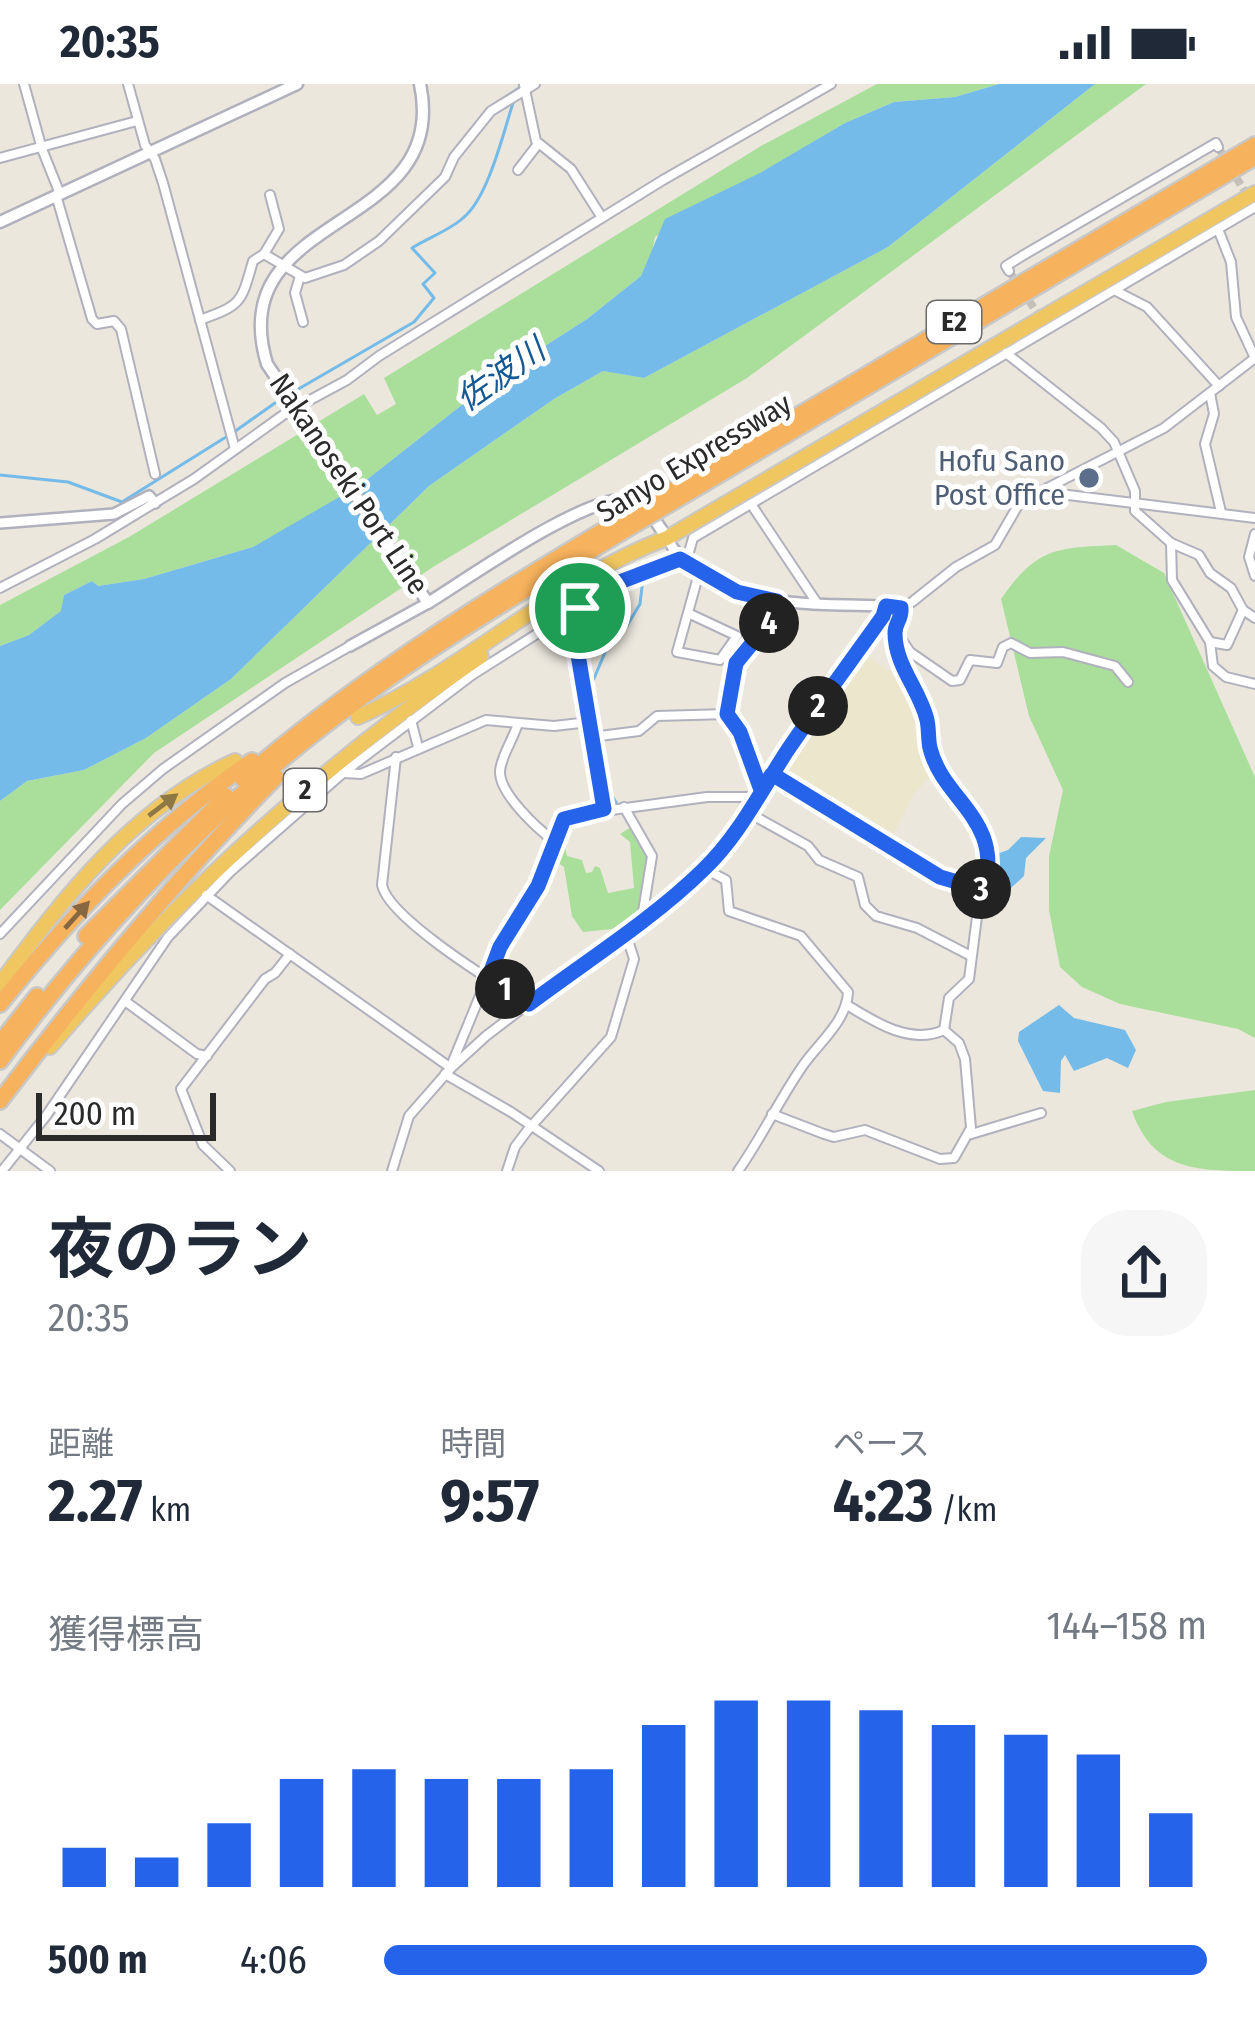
<!DOCTYPE html>
<html lang="ja">
<head>
<meta charset="utf-8">
<style>
  :root { --surface:#fff; --page:#f6f6f7; --text:#1f2937; --muted:#747a83; --accent:#2563eb }
  body { margin:0; font-family:"Fira Sans Condensed","Noto Sans JP",sans-serif; background:var(--page); color:var(--text); height:100vh; display:flex; flex-direction:column; font-size:45px; white-space:nowrap }
  * { box-sizing:border-box; margin:0 }
  p { font-size:39px; color:var(--muted) }
  .icon { flex:none; width:66px; height:66px; fill:none; stroke:currentColor; stroke-width:2; stroke-linecap:round; stroke-linejoin:round }
  .map { position:relative; height:1087px; overflow:hidden }
  .details { display:flex; flex-direction:column; background:var(--surface); flex:1 }
  .details>* { flex:none }
  .scale { position:absolute; left:36px; bottom:30px; width:180px; box-sizing:border-box; padding-left:12px; border:6px solid #2a2a2a; border-top:0; font-size:33px; line-height:42px; white-space:nowrap; color:#2a2a2a; -webkit-text-stroke:9px #fff; paint-order:stroke }
  .pin { position:absolute; display:grid; place-items:center; width:102px; height:102px; color:#fff; margin:-51px; border:6px solid #fff; border-radius:50%; box-shadow:0 3px 12px #0007 }
  .km { position:absolute; width:60px; height:60px; margin:-30px; border-radius:50%; background:#222; color:#fff; font-size:33px; line-height:60px; text-align:center }
  .round { display:grid; place-items:center; flex:none; width:126px; height:126px; border-radius:48px; background:var(--page) }
  .headline { display:flex; align-items:center; justify-content:space-between; height:204px; padding:0 48px }
  h1 { font-size:66px; font-weight:700; line-height:90px }
  .stats { display:grid; grid-template-columns:repeat(3,1fr); gap:18px; height:204px; padding:12px 48px }
  .stats div { display:grid; align-content:center }
  .stats b { font-size:60px; font-weight:700 }
  .stats small { font-size:33px; font-weight:400 }
  .stats p { font-size:33px }
  .chart { height:336px; padding:24px 48px }
  .chart p { display:flex; justify-content:space-between }
  .chart svg { width:100%; height:216px; margin-top:12px; stroke:var(--accent); stroke-width:6 }
  ul { padding:0 48px; list-style:none; font-size:39px }
  li { display:grid; grid-template-columns:192px 144px 1fr; align-items:center; height:90px }
  li i { height:30px; border-radius:15px; background:var(--accent) }
  .status { display:flex; justify-content:space-between; align-items:center; height:84px; padding:0 60px; background:var(--surface); direction:ltr }
  .status svg { height:33px; fill:currentColor }
  .map>svg:first-child { display:block }
</style>
</head>
<body>
<div class="status"><b>20:35</b><svg viewBox="0 0 49 12"><path d="M0 12V9h3v3zM5 12V6h3v6zM10 12V3h3v9zM15 12V0h3v12zM26 1h20v11H26zM47 4h2v5h-2z"/></svg></div>
<div class="map">
<svg width="1255" height="1087" viewBox="0 0 1255 1087">
  <rect width="100%" height="100%" fill="#ebe7dd"/>
  <polygon fill="#ece6cd" points="861,568 906,598 923,631 929,669 937,685 914,710 889,758 777,689"/>
  <g fill="#aadf9b">
    <polygon points="877,0 999,0 955,13 894,18 845,39 655,153 650,178 641,192 587,235 500,291 360,401 312,431 253,463 144,495 98,502 92,497 64,511 62,527 29,551 0,562 0,521 129,453 364,310 377,331 396,320 384,294 761,62"/>
    <polygon points="1095,0 1146,0 747,294 433,483 154,669 0,826 0,717 27,697 84,686 146,654 231,595 429,402 554,315 603,287 644,294 888,163"/>
    <path d="M 1116,461 L 1164,489 L 1255,693 L 1255,954 L 1238,945 L 1120,920 L 1082,903 L 1060,883 L 1049,826 L 1049,772 L 1063,706 L 1029,632 L 1001,515 C 1037,463 1056,464 1116,461 Z"/>
    <polygon points="631,743 649,770 650,787 637,832 622,844 583,848 572,832 564,783 553,775 558,758 564,759 567,772 582,776 586,789 592,788 595,782 600,784 608,809 634,804 630,758 620,750"/>
    <path d="M 1255,1006 L 1255,1087 C 1197,1087 1153,1087 1132,1027 L 1166,1018 Z"/>
  </g>
  <g fill="#74bbe9">
    <polygon points="999,0 1095,0 888,163 644,294 603,287 554,315 429,402 231,595 146,654 84,686 27,697 0,717 0,562 29,551 61,527 64,511 92,497 98,502 144,495 253,463 360,401 500,291 587,235 641,192 665,135 760,89 845,39 894,18 955,13"/>
    <polygon points="1021,753 1046,754 1026,774 1024,792 1011,804 1002,797 994,771 1008,766"/>
    <polygon points="1059,921 1074,934 1125,946 1136,966 1128,984 1107,974 1074,987 1065,971 1061,977 1060,1009 1043,1007 1018,957 1019,948"/>
  </g>
  <g fill="none" stroke-linecap="round" stroke-linejoin="round">
    <g stroke="#74bbe9" stroke-width="3">
      <polyline points="500,17 519,4"/>
      <path d="M 295,307 L 414,238 L 434,214 L 423,200 L 435,189 L 412,164 C 428,154 450,146 463,134 C 488,114 503,50 513,19"/>
      <polyline points="234,348 275,319"/>
      <polyline points="0,391 68,398 122,418 226,353"/>
      <polyline points="604,688 592,622 593,597 611,554 625,545 640,520 643,494"/>
      <polyline points="605,692 609,706"/>
      <polyline points="611,710 617,720"/>
    </g>
    <g stroke="#c4c1b9" stroke-width="8" stroke-dasharray="8 4" stroke-linecap="butt">
      <polyline points="1218,63 1248,113"/>
      <polyline points="1009,187 1048,245"/>
    </g>
    <defs>
      <g id="minor">
        <polyline points="24,0 42,65 60,110"/>
        <polyline points="128,0 145,61 155,75 163,99 235,365"/>
        <polyline points="524,1 536,57 571,85 599,129"/>
        <polyline points="0,74 137,37"/>
        <polyline points="518,86 538,60"/>
        <polyline points="56,111 92,235 97,240 114,237 121,245 155,390"/>
        <polyline points="1218,145 1231,178 1236,233 1255,274"/>
        <polyline points="264,170 305,194 344,181 379,157 445,93 454,73 491,27 535,0"/>
        <polyline points="1009,187 1006,182 1022,172 1216,59 1218,63"/>
        <polyline points="300,192 295,209 303,238"/>
        <polyline points="1116,207 1147,223 1219,302"/>
        <path d="M 200,236 C 242,221 241,219 253,177 L 264,170 L 279,145 L 270,111"/>
        <polyline points="1006,269 1101,344 1114,358 1135,407 1135,427 1171,459 1199,471 1210,489 1231,504 1243,526 1255,534"/>
        <polyline points="1210,309 1214,330 1205,360 1221,428"/>
        <polyline points="1044,408 1255,434"/>
        <polyline points="751,420 817,519"/>
        <polyline points="1255,450 1249,473 1255,492"/>
        <polyline points="1171,459 1172,496 1210,558 1213,582 1226,593 1255,600"/>
        <polyline points="686,479 693,454 1255,123"/>
        <polyline points="0,504 95,455 194,395 286,329 347,296 379,272 663,96 831,0"/>
        <polyline points="901,524 902,533 894,548 902,583 927,633 931,668 975,732 990,786 978,825 969,895 949,914 944,946"/>
        <polyline points="571,529 604,725"/>
        <polyline points="688,529 737,552 720,576 677,568 699,489"/>
        <polyline points="900,553 910,568 952,597 960,596 970,576 997,579 1003,563 1011,559 1030,569 1063,568 1115,582 1128,598"/>
        <polyline points="1210,558 1227,561 1243,526"/>
        <polyline points="411,636 418,663"/>
        <path d="M 518,639 C 514,654 501,672 500,687 C 499,710 538,745 555,758"/>
        <polyline points="592,653 639,647 657,632 727,630"/>
        <path d="M 396,673 L 382,801 C 388,834 496,900 529,921"/>
        <polyline points="344,689 361,690 486,636 554,642 589,638"/>
        <polyline points="772,690 940,793 984,806"/>
        <polyline points="761,705 737,641 727,630 736,579 772,535 777,517"/>
        <polyline points="624,723 652,772 642,834"/>
        <polyline points="749,729 808,762 819,776 858,793 865,821 876,832 917,844 971,872"/>
        <path d="M 705,785 L 726,796 L 729,827 L 801,852 L 848,908 C 847,936 820,958 804,980 C 780,1014 762,1053 738,1087"/>
        <polyline points="206,811 451,984"/>
        <polyline points="0,850 122,720 163,685 285,599 350,562"/>
        <polyline points="125,917 197,970 207,972"/>
        <path d="M 847,921 C 876,939 911,961 944,946"/>
        <polyline points="451,982 500,863 538,802 567,732 707,713 757,713"/>
        <polyline points="445,990 511,1028 599,1087"/>
        <polyline points="772,1030 824,1050 834,1053 865,1046 940,1075 954,1074 971,1044 965,975 959,959 944,946"/>
        <polyline points="0,1050 50,1087"/>
        <polyline points="968,1051 1041,1029"/>
        <polyline points="2,1087 46,1032 168,853 230,788 343,689 472,591 617,499 680,475"/>
        <polyline points="230,1087 203,1061 181,1005 265,895 275,889 290,870"/>
        <polyline points="392,1087 409,1032 451,984 486,952 705,785 749,729 886,522 901,524 912,518 956,483 995,461 1020,418 1164,344 1255,274"/>
        <polyline points="507,1087 515,1063 527,1047 611,953 634,875 625,847"/>
      </g>
      <g id="tertiary">
        <polyline points="0,439 114,430 149,412 155,419"/>
        <path d="M 667,454 C 706,528 815,519 886,522"/>
        <polyline points="350,562 428,519"/>
      </g>
      <g id="secondary">
        <path d="M 420,0 C 452,150 220,126 267,280 L 428,519 C 467,495 585,411 627,416 C 646,418 657,440 667,454"/>
        <polyline points="0,138 297,0"/>
      </g>
      <g id="trunk">
        <path d="M 358,633 C 465,586 559,494 667,454 L 1255,109"/>
        <path d="M 0,900 C 64,813 134,723 235,677"/>
        <path d="M 50,963 C 176,813 320,683 481,572"/>
      </g>
      <g id="motorway">
        <polyline points="654,417 1255,61"/>
        <polyline points="659,426 1255,73"/>
        <path d="M 243,695 C 362,591 496,510 631,430"/>
        <polyline points="86,852 226,712"/>
        <path d="M 0,920 C 74,828 154,744 252,677"/>
        <polyline points="0,959 37,912"/>
        <path d="M 0,977 C 108,830 239,698 389,594 C 469,538 553,489 637,439"/>
        <path d="M 0,1017 C 86,904 176,794 276,693"/>
      </g>
    </defs>
    <use href="#minor" stroke="#b0b1bd" stroke-width="12"/>
    <use href="#tertiary" stroke="#b0b1bd" stroke-width="14"/>
    <use href="#secondary" stroke="#b0b1bd" stroke-width="15"/>
    <use href="#trunk" stroke="#c8c8c8" stroke-width="18"/>
    <use href="#motorway" stroke="#c8c8c8" stroke-width="20"/>
    <use href="#minor" stroke="#fff" stroke-width="8"/>
    <use href="#tertiary" stroke="#fff" stroke-width="9"/>
    <use href="#secondary" stroke="#fff" stroke-width="10"/>
    <use href="#trunk" stroke="#f0c660" stroke-width="14"/>
    <use href="#motorway" stroke="#f6b25d" stroke-width="15"/>
    <defs>
      <g id="motorway-bridge">
        <polyline points="631,430 654,417"/>
        <polyline points="637,439 659,426"/>
      </g>
    </defs>
    <use href="#motorway-bridge" stroke="#c8c8c8" stroke-width="20" stroke-linecap="butt"/>
    <use href="#motorway-bridge" stroke="#f6b25d" stroke-width="15"/>
  </g>
  <defs><path id="oneway-solid" d="M-6-.8H1V-3.2L6.5 0L1 3.2V.8H-6Z" transform="scale(3)"/></defs>
  <use fill="#8d7845" href="#oneway-solid" transform="translate(163 721) rotate(-37)"/>
  <use fill="#866741" href="#oneway-solid" transform="translate(77 831) rotate(-48)"/>
  <g fill="none" stroke-linecap="round" stroke-linejoin="round">
    <defs>
      <path id="route" d="M 580,524 L 571,529 L 604,725 L 564,735 L 538,802 L 500,863 L 488,895 L 529,920 C 585,878 653,835 703,786 C 738,753 761,707 787,667 C 818,621 851,577 883,532 L 886,522 L 901,524 C 902,536 895,538 895,549 C 895,582 920,606 927,636 C 929,645 928,655 930,664 C 943,717 1004,735 984,806 L 940,793 L 772,690 L 761,706 L 740,648 L 727,630 L 736,579 L 772,535 L 777,517 L 737,508 L 680,475 L 617,499 L 580,524"/>
    </defs>
    <use href="#route" stroke="#fff" stroke-width="24"/>
    <use href="#route" stroke="#2563eb" stroke-width="15"/>
  </g>
  <circle fill="#5c6f8a" stroke="#fff" stroke-width="4.5" cx="1089" cy="394" r="12"/>
  <g text-anchor="middle" stroke-width="10" stroke-linejoin="round" paint-order="stroke">
    <g fill="#fff" stroke="#6a6a6a" stroke-width="3">
      <rect x="927" y="217" width="54" height="42" rx="9"/>
      <rect x="284" y="685" width="42" height="42" rx="9"/>
    </g>
    <g font-size="27" font-weight="bold" fill="#2a2a2a">
      <text x="954" y="247">E2</text>
      <text x="305" y="715">2</text>
    </g>
    <g font-size="30" fill="#2a2a2a" stroke="#fff">
      <text transform="translate(694 374) rotate(-31)" y="10">Sanyo Expressway</text>
      <text transform="translate(349 400) rotate(56)" y="10">Nakanoseki Port Line</text>
    </g>
    <g font-size="30" fill="#4e5e75" stroke="#fff" text-anchor="end">
      <text x="1065" y="387">Hofu Sano<tspan x="1065" dy="34">Post Office</tspan></text>
    </g>
    <g font-size="33" font-style="italic" fill="#145894" stroke="#fff">
      <text transform="translate(500 290) rotate(-35)" y="12">佐波川</text>
    </g>
  </g>
</svg>
<div class="scale">200 m</div>
<div class="pin" style="left:580px;top:524px;background:#1e9e55"><svg class="icon" aria-label="arrive" viewBox="0 0 24 24"><path d="M6 21V4h12l-3 4 3 4H6"/></svg></div>
<b class="km" style="left:505px;top:905px">1</b>
<b class="km" style="left:818px;top:622px">2</b>
<b class="km" style="left:981px;top:805px">3</b>
<b class="km" style="left:769px;top:539px">4</b>
</div>
<section class="details">
<div class="headline"><div><h1>夜のラン</h1><p>20:35</p></div><a class="round"><svg class="icon" aria-label="share" viewBox="0 0 24 24"><path d="M12 15V3M7 8l5-5 5 5M5 13v7h14v-7"/></svg></a></div>
<div class="stats">
<div><p>距離</p><b>2.27<small> km</small></b></div>
<div><p>時間</p><b>9:57</b></div>
<div><p>ペース</p><b>4:23<small> /km</small></b></div>
</div>
<div class="chart"><p><span>獲得標高</span>144–158 m</p>
<svg viewBox="0 0 160 44" preserveAspectRatio="none"><path d="M5 44V36M15 44V38M25 44V31M35 44V22M45 44V20M55 44V22M65 44V22M75 44V20M85 44V11M95 44V6M105 44V6M115 44V8M125 44V11M135 44V13M145 44V17M155 44V29"/></svg>
</div>
<ul>
<li><b>500 m</b>4:06<i style="width:100%"></i></li>
</ul>
</section>
</body>
</html>
